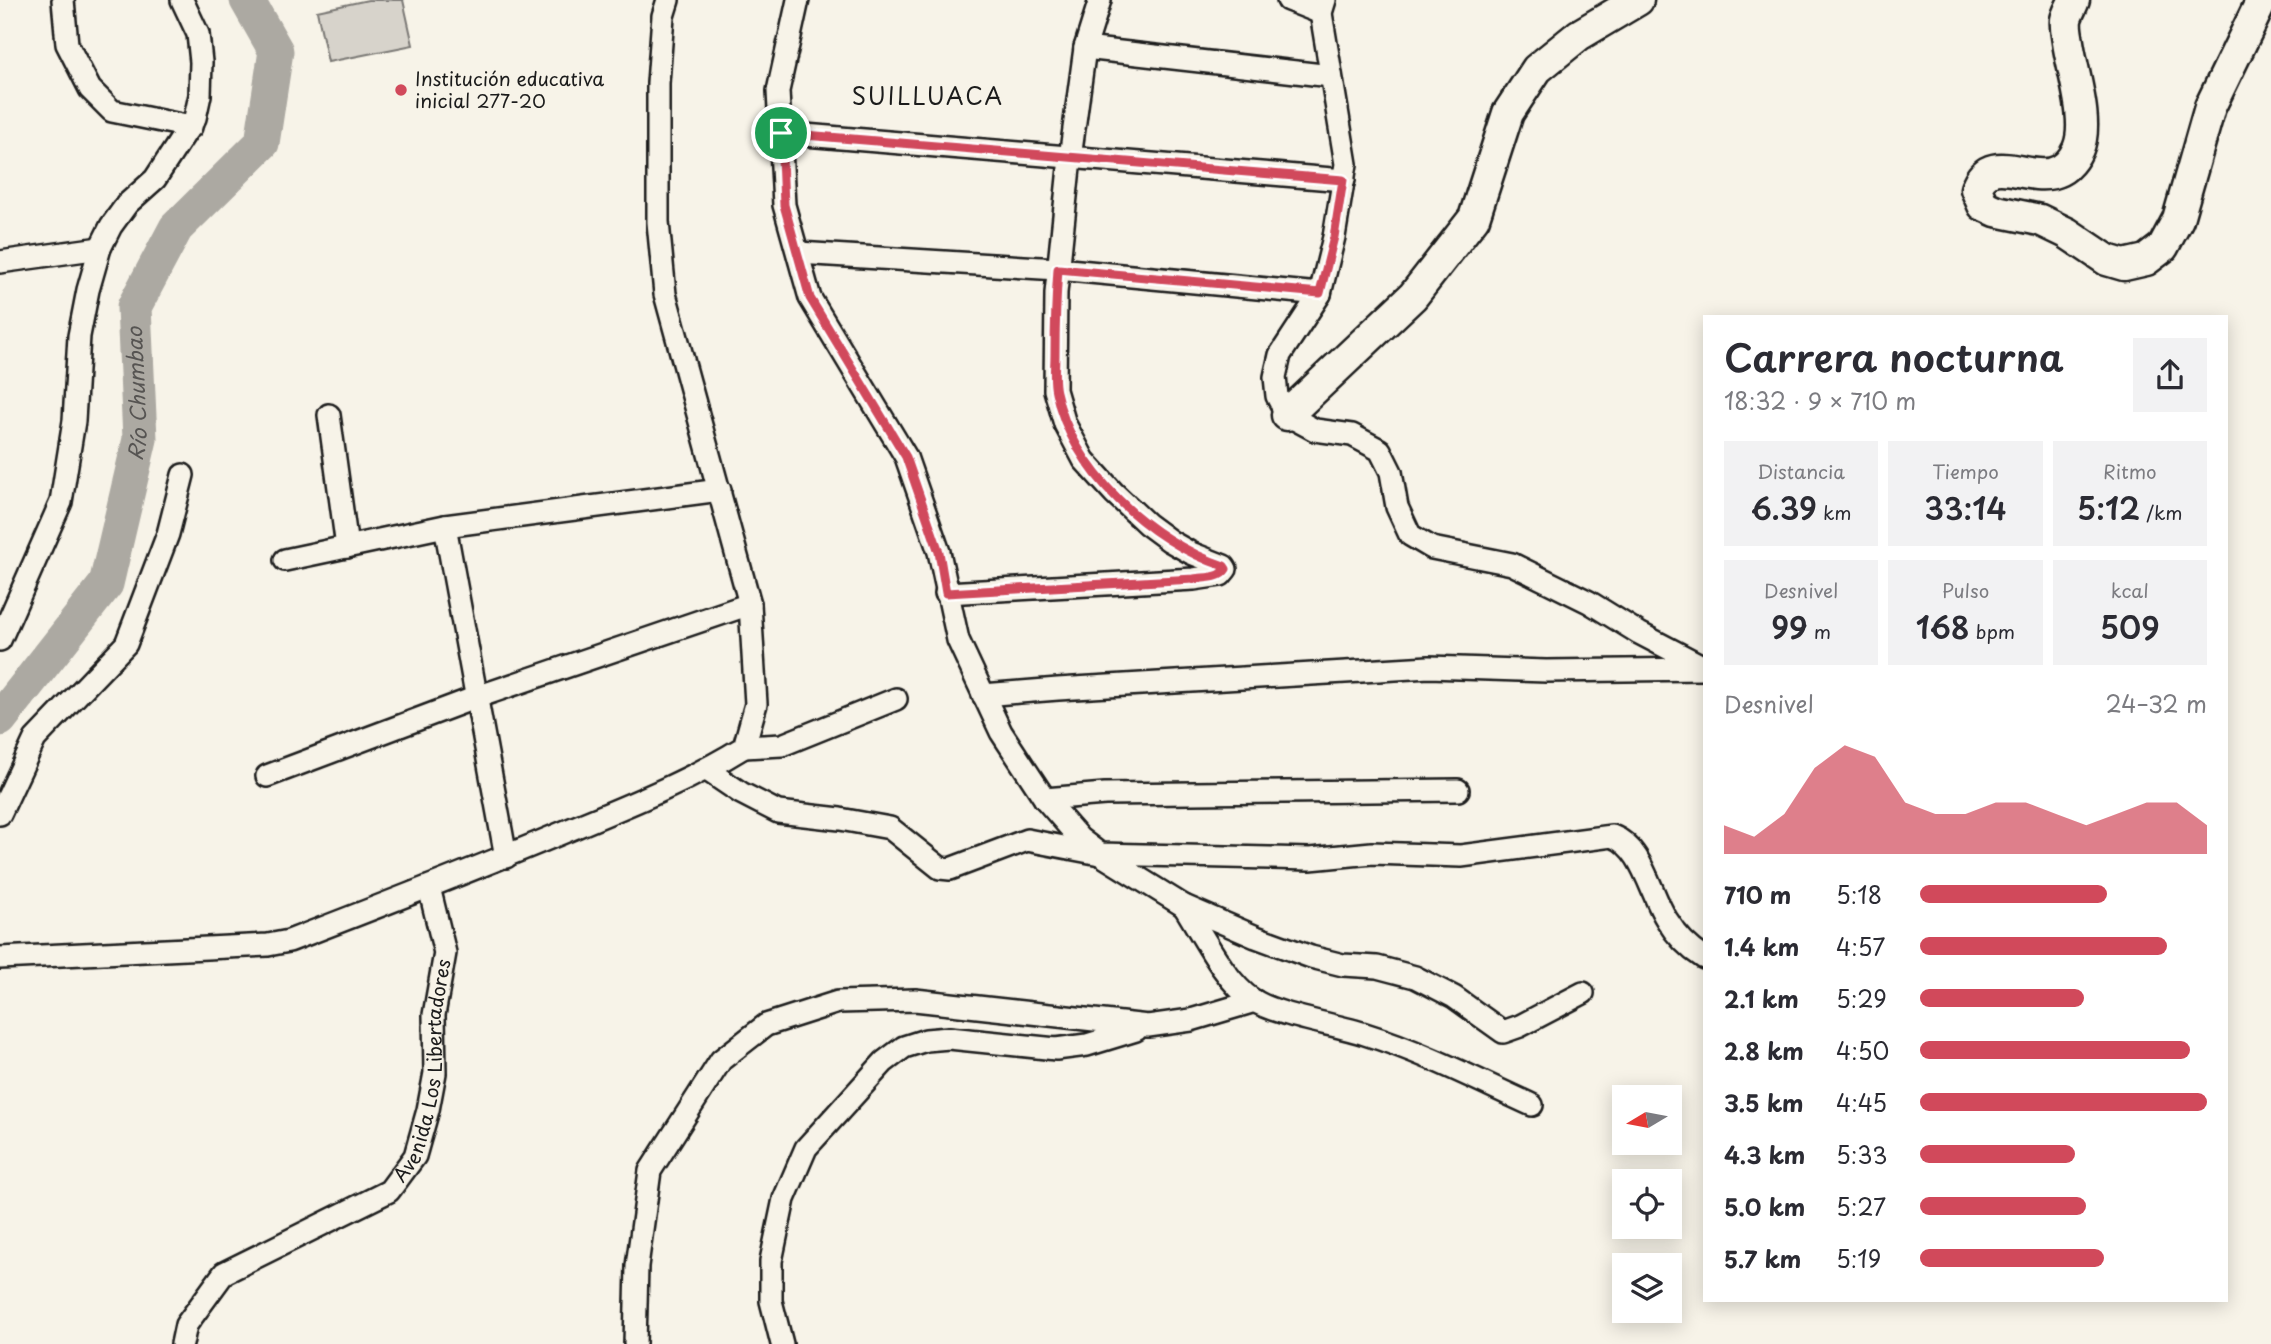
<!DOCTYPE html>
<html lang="es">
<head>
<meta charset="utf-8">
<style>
  :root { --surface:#fff; --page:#f2f2f3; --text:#2b2b33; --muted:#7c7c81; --accent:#d1495b }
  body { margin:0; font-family:"Playpen Sans",sans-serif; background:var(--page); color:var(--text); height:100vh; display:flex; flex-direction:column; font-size:26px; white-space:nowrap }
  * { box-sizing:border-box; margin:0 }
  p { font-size:23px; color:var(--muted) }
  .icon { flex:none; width:38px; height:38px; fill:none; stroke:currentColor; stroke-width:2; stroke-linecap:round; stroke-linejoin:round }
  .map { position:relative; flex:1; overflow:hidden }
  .sheet { position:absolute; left:1703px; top:315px; width:525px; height:987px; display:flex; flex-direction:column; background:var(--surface); border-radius:0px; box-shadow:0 4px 18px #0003 }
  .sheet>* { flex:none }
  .needle { width:46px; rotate:260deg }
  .tools { position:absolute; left:1612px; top:1085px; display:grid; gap:14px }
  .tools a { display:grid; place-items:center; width:70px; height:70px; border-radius:0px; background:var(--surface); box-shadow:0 4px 18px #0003; font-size:35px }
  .pin { position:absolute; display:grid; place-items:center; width:60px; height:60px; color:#fff; margin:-30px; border:4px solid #fff; border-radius:50%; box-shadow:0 2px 7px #0007 }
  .round { display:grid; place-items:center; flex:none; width:74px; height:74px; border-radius:0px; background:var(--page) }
  .headline { display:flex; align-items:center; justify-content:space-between; height:119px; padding:0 21px }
  h1 { font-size:38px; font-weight:600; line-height:52px }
  .stats { display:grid; grid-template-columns:repeat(3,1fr); gap:10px; height:119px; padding:7px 21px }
  .stats div { display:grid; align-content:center; border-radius:0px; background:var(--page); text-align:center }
  .stats b { font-size:30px; font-weight:600 }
  .stats small { font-size:19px; font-weight:400 }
  .stats p { font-size:19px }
  .chart { height:196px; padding:14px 21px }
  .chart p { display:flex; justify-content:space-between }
  .chart svg { width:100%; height:126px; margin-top:7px; fill:var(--accent); opacity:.7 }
  ul { padding:0 21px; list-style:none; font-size:23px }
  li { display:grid; grid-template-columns:112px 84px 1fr; align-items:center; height:52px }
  li i { height:18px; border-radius:9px; background:var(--accent) }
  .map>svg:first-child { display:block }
</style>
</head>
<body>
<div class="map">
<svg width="2271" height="1344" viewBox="0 0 2271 1344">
  <rect width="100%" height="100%" fill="#f7f3e8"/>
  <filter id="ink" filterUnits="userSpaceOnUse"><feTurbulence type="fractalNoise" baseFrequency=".0143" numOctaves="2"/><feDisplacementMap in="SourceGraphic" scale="14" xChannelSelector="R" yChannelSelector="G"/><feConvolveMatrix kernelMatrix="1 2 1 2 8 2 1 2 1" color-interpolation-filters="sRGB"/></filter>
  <g filter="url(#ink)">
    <polygon fill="#d7d3cb" stroke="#7a7874" stroke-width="2" points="368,0 403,0 413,45 328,62 317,11"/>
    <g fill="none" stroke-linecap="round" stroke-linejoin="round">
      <path stroke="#aca9a2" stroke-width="35" id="s1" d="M 0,719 L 106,584 L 140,439 L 134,307 L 176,228 L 262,143 L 276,51 L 247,0"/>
      <defs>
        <g id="street">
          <polyline points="63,0 67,44 90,89 112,111 191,127"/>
          <polyline points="798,0 778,91 784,205 810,298 906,457 939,552 958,640 1001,732 1045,799 1079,838 1100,854 1184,906 1256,937 1311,957 1343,965 1377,967 1415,977 1454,997 1503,1032 1520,1026 1583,993"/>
          <polyline points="1288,0 1321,13"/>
          <polyline points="1325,0 1321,13 1346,164 1334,237 1320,294 1280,355 1275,377 1277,396 1287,415 1315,430 1352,435 1380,450 1391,472 1397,507 1410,535 1432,548 1512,564 1589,602 1639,633 1704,667"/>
          <polyline points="1085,48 1331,76"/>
          <polyline points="781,133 1344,180"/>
          <polyline points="798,253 1058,269 1320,294"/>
          <polyline points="0,262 100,248"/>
          <polyline points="329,415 347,547"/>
          <polyline points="445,526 506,857"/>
          <polyline points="285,560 445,526 720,490"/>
          <polyline points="946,593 1194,579 1221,575 1226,569 1224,566 1191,553 1170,541 1147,524 1114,493 1084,460 1065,424 1055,390 1056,293 1070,158 1085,48 1100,0"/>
          <polyline points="0,640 61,502 74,421 79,336 88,290 100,248 111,226 127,204 155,179 195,118 200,95 201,62 198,34 182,0"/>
          <polyline points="983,695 1058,689 1429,667 1546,671 1704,669"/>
          <polyline points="744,747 782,745 896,699"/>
          <path d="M 707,770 L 741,793 L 778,812 L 840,819 L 890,828 L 940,868 L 950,869 L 1027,840 L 1100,854 L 1310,859 L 1372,853 L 1461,856 L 1612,836 C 1643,847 1650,894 1667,920 C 1676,935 1690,949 1704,958"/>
          <polyline points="267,776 477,697 750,604"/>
          <polyline points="1045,799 1105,794 1458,790"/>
          <polyline points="0,814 35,739 126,644 168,534 183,475"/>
          <path d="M 1184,906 C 1202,934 1226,983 1253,1000 C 1278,1016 1335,1024 1365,1034 C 1423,1052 1477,1080 1532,1105"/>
          <path d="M 0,958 L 268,945 L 289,941 C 385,904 481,867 576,827 C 634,803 691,780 744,747 L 756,704 L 750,604 L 665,294 L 658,222 L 658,83 L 663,16 L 668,0"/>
          <path id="s2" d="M 182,1344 L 186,1325 L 224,1273 L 389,1191 L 415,1156 L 428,1110 L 435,1073 L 434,1015 L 445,953 L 429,887"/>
          <polyline points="635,1344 637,1266 650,1171 721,1060 766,1025 838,1002 915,1000 1148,1026 1191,1020 1255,1001"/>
          <polyline points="782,1344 771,1301 771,1261 784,1199 806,1148 884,1062 904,1047 926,1040 949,1038 1056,1049 1087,1045 1136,1030"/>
        </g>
        <g id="secondary">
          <path d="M 2074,0 C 2072,6 2067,14 2066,20 C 2065,27 2067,35 2068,42 C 2072,71 2090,122 2078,149 C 2051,208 1993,138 1976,189 L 1983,205 L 1996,211 L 2040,220 L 2067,233 L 2107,260 L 2124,265 L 2146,260 L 2163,247 L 2178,219 L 2210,107 L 2262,0"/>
          <polyline points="1287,415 1413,296 1474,218 1508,113 1537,69 1579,35 1638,0"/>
        </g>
      </defs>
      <use href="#street" stroke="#1c1c1c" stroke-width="26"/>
      <use href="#secondary" stroke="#1c1c1c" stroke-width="35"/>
      <use href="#street" stroke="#f7f3e8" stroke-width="21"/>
      <use href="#secondary" stroke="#f7f3e8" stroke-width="30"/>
    </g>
  </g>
  <g fill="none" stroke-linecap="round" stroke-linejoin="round" filter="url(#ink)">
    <defs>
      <path id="route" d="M 781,133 L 1343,180 L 1334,237 L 1320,293 L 1058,269 C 1056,297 1055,326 1055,355 C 1055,366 1053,380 1056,392 C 1073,471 1149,541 1224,566 L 1226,569 C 1220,579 1205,577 1194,579 L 946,593 L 939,552 L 906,457 L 810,298 L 784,205 Z"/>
    </defs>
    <use href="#route" stroke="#fff" stroke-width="14"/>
    <use href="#route" stroke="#d1495b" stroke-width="9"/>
  </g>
  <circle fill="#d1495b" stroke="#f7f3e8" stroke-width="2.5" cx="401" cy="90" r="7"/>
  <g text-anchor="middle" stroke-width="5" stroke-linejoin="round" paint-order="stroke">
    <g font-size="19" fill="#1c1c1c" stroke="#f7f3e8" text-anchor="start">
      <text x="415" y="86">Institución educativa<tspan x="415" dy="22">inicial 277-20</tspan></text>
    </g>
    <g font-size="19" fill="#1c1c1c" stroke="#f7f3e8">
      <text dy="7" stroke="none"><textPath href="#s2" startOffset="397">Avenida Los Libertadores</textPath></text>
    </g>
    <g font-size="21" font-style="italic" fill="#565452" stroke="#f7f3e8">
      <text dy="7" stroke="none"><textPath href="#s1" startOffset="366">Río Chumbao</textPath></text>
    </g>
    <g font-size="23" letter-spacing="2" fill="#1c1c1c" stroke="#f7f3e8">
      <text x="928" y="105">SUILLUACA</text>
    </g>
  </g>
</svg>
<div class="tools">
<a><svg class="needle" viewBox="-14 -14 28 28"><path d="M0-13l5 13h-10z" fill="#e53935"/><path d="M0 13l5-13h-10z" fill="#7c7c81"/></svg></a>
<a><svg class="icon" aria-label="locate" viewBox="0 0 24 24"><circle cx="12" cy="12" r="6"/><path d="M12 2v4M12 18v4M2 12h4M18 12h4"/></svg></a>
<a><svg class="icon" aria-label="layers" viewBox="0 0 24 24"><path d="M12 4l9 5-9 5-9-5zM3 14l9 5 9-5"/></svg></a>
</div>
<div class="pin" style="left:781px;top:133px;background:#1e9e55"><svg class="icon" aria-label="arrive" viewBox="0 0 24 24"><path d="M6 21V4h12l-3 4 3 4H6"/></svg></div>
<section class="sheet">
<div class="headline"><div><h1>Carrera nocturna</h1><p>18:32 · 9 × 710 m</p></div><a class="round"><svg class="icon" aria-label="share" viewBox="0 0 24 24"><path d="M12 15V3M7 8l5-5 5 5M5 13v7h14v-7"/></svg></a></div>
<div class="stats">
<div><p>Distancia</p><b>6.39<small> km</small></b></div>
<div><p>Tiempo</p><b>33:14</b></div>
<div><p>Ritmo</p><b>5:12<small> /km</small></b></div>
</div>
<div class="stats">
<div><p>Desnivel</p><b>99<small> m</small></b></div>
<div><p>Pulso</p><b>168<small> bpm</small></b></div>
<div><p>kcal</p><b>509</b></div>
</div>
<div class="chart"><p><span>Desnivel</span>24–32 m</p>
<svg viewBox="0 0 160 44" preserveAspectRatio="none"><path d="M0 44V34L10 38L20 30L30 14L40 6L50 10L60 26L70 30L80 30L90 26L100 26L110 30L120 34L130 30L140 26L150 26L160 34V44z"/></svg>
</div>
<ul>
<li><b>710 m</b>5:18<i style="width:65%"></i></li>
<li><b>1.4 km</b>4:57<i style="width:86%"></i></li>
<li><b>2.1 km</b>5:29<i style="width:57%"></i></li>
<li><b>2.8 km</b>4:50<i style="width:94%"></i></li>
<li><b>3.5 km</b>4:45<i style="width:100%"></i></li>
<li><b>4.3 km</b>5:33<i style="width:54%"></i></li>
<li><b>5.0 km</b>5:27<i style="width:58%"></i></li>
<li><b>5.7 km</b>5:19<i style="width:64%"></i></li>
</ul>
</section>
</div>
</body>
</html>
